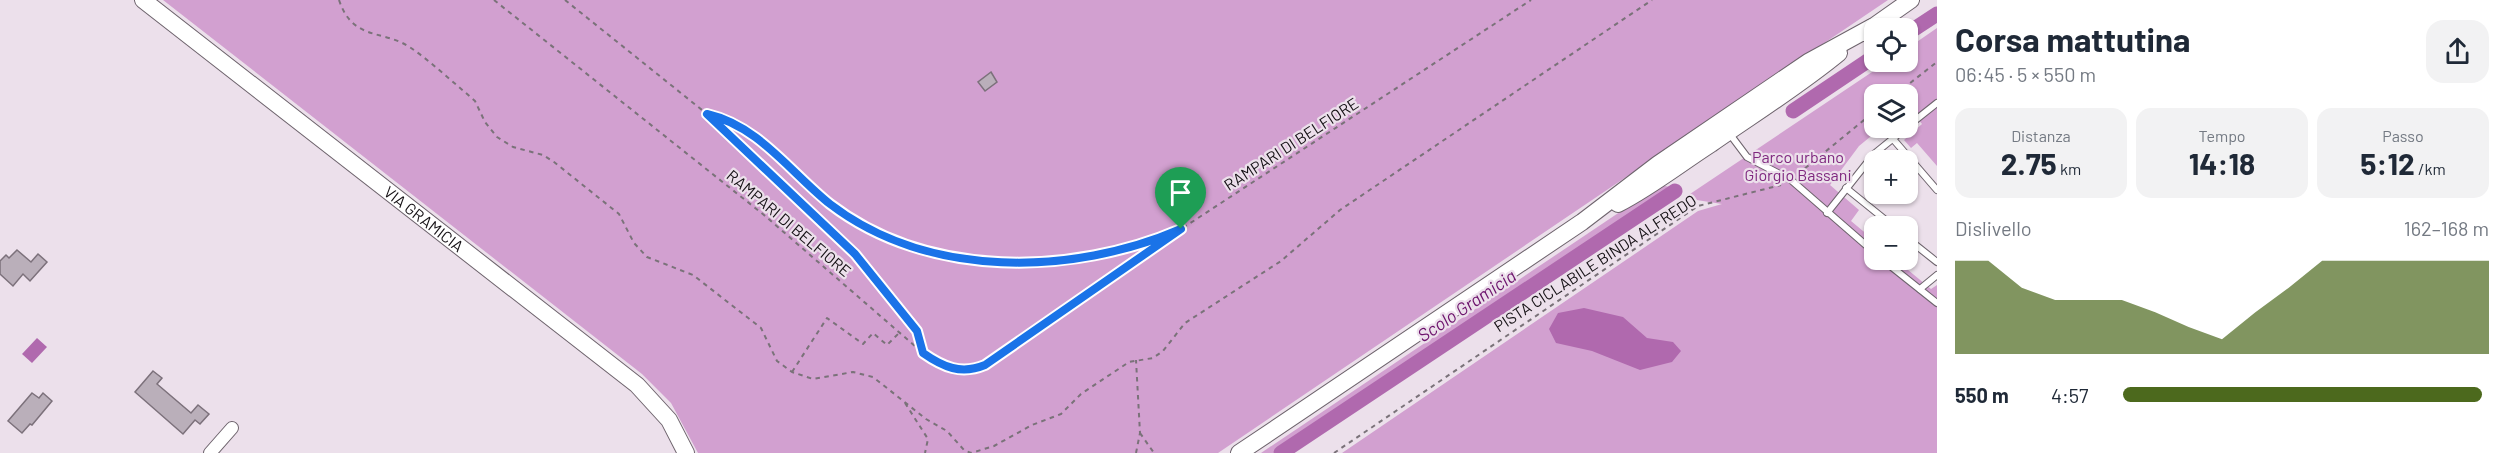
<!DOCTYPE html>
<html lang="it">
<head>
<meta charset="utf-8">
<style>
  :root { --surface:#fff; --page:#f2f2f3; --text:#1f2937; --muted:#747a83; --accent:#4c691d }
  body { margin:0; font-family:Barlow,sans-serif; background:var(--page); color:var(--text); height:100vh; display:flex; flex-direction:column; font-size:22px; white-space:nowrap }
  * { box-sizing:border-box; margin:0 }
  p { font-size:20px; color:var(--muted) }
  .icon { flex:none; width:33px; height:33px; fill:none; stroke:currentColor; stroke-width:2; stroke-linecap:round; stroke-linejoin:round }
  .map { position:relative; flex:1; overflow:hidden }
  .sheet { display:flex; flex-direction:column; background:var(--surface); width:570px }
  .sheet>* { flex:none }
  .tools { position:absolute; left:1864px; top:18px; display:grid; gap:12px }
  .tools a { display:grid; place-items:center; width:54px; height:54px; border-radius:12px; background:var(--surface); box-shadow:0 2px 4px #0004; font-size:30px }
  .pin { position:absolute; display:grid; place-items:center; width:51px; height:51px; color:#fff; margin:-62px -26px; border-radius:50% 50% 50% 0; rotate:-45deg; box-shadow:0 0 6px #0007 }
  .pin .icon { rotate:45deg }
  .round { display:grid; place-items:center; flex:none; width:63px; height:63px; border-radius:18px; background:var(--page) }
  .head { display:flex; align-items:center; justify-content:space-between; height:102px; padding:0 18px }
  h1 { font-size:33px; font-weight:700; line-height:45px }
  .metrics { display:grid; grid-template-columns:repeat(3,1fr); gap:9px; height:102px; padding:6px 18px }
  .metrics div { display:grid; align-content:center; border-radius:15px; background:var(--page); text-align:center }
  .metrics b { font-size:30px; font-weight:700 }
  .metrics small { font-size:16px; font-weight:400 }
  .metrics p { font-size:16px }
  .chart { height:168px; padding:12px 18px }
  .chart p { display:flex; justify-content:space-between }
  .chart svg { width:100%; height:108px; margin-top:6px; fill:var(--accent); opacity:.7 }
  ul { padding:0 18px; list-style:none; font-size:20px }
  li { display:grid; grid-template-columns:96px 72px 1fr; align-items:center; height:45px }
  li i { height:15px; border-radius:8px; background:var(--accent) }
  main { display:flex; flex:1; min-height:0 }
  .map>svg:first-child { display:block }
</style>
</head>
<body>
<main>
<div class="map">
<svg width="1937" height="453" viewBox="0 0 1937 453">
  <rect width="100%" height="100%" fill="#ece0eb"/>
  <g fill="#d2a0d0">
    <polygon points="163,0 1888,0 1218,453 698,453 671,403 642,374"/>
    <polygon points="1937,28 1937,166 1917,143 1911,148 1904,140 1922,124 1908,107 1908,94 1875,94 1875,128 1881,128 1859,146 1830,185 1859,210 1851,221 1875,241 1875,260 1896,260 1931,289 1937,285 1937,453 1342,453 1698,211 1722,204 1684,198 1887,62 1908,62 1908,48"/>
    <polygon points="1660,185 1670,187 1273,453 1261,453"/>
  </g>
  <g fill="#b069ae">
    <polygon points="1584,308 1623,317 1647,338 1673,342 1681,351 1672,362 1640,370 1592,351 1556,343 1549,329 1558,313"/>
    <polygon points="37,338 47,347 32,363 22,354"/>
  </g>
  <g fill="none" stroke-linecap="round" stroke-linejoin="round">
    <g stroke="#b069ae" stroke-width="15">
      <polyline points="1908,33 1937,14"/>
      <polyline points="1793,111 1875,56"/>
      <polyline points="1281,453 1675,191"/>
    </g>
  </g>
  <g fill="#baafba" stroke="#7c717b" stroke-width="1.5">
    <polygon points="991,72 997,82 985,91 978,82"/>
    <polygon points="17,250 31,262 38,254 47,262 30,281 23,274 13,286 0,274 0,261 6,255 9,258"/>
    <polygon points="153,371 162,378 157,384 191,413 198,405 209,414 200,424 195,420 183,434 135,392"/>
    <polygon points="32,393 39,398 43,393 52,401 32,425 30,424 22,433 8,421"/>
  </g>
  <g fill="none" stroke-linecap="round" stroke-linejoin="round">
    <defs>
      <g id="lane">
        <polyline points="1908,126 1937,103"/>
        <polyline points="1729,133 1747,157 1791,180 1875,253"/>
        <polyline points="1893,139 1937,190"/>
        <polyline points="1846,188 1893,226"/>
        <polyline points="1827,213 1874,154 1906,128"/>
        <polyline points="1908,239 1937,262"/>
        <polyline points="1883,260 1937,303"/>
        <polyline points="1920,289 1937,275"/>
      </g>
      <polyline id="street" points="210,453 232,428"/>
      <g id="secondary">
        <path id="s1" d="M 143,0 L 637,385 L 669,420 L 686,453"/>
        <polyline points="1864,33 1911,0"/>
        <path d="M 1618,204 C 1651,187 1680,164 1711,144 C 1754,114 1799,86 1839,53"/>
        <polyline points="1239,453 1582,222 1658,164 1808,62 1872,27"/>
      </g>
    </defs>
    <use href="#lane" stroke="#6e646d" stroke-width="8"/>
    <use href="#street" stroke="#6e646d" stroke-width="14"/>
    <use href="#secondary" stroke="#6e646d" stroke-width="18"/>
    <g stroke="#7a7279" stroke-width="2" stroke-dasharray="4.5 4.5" stroke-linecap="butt">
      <path d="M 339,0 C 353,42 384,29 411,48 C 430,61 448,78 466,93 L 475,101 L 485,122 L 497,137 L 513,147 L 543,155 L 554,162 L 619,214 L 634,243 L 647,257 L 693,275 L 761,328 L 777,361 L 792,372 L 813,379 L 853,372 L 873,377 L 926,419 L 947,431 L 964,450 L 971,453 L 994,446 L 1032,425 L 1061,414 L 1081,394 L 1129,362 L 1153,358 L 1163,351 L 1185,323 L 1281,261 L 1340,210 L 1652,0"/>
      <polyline points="494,0 764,215 923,353 941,364 959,370 972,371 985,365 1137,258 1531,0"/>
      <polyline points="565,0 707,114 829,228 855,254 907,317 917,331 923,353"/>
      <polyline points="1896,94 1937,62"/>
      <path d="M 707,114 C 759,126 790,173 831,204 C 863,228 899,245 938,255 C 1007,273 1111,260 1175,232"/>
      <polyline points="1798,174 1875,111"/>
      <polyline points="792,372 827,318 863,344 873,333 887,345 899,333"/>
      <polyline points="905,403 928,439 925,453"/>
      <polyline points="1140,433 1154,453"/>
      <polyline points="1136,453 1140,433 1136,360"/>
      <polyline points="1334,453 1698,206 1781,185"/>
    </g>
    <use href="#lane" stroke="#fff" stroke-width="6"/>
    <use href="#street" stroke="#fff" stroke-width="12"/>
    <use href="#secondary" stroke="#fff" stroke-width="16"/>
  </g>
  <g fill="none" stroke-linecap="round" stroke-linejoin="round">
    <defs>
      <path id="route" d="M 707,114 C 759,126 790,172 830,204 C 928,279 1072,276 1181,229 L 985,365 C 961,375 943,367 923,353 L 917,331 L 855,254 Z"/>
    </defs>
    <use href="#route" stroke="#fff" stroke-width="12"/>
    <use href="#route" stroke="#1a73e8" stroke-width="8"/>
  </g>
  <g text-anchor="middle" stroke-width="4.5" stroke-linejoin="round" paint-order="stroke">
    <g font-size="16" fill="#141014" stroke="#ece0eb">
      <text transform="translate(1291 144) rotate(-33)" y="6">RAMPARI DI BELFIORE</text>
      <text dy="6" stroke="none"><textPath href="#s1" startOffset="356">VIA GRAMICIA</textPath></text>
      <text transform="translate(789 223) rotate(40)" y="6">RAMPARI DI BELFIORE</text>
      <text transform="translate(1595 263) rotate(-33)" y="6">PISTA CICLABILE BINDA ALFREDO</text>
    </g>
    <g font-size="16" fill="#7f287f" stroke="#ece0eb">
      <text x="1798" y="163">Parco urbano<tspan x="1798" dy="18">Giorgio Bassani</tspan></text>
    </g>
    <g font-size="18" font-style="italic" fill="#6c126c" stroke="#ece0eb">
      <text transform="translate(1467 306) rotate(-34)" y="6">Scolo Gramicia</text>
    </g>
  </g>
</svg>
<div class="tools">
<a><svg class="icon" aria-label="locate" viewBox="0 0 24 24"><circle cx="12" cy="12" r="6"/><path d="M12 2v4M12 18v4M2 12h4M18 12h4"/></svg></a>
<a><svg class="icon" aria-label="layers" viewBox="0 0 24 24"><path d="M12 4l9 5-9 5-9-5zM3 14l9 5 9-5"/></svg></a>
<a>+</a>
<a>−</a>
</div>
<div class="pin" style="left:1181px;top:229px;background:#1e9e55"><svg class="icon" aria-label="arrive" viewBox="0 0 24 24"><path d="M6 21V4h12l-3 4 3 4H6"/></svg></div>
</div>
<section class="sheet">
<div class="head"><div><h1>Corsa mattutina</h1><p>06:45 · 5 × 550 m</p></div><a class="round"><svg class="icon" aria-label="share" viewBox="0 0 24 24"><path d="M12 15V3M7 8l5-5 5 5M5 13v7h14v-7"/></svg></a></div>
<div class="metrics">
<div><p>Distanza</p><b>2.75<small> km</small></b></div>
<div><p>Tempo</p><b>14:18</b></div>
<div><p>Passo</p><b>5:12<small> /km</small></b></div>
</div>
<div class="chart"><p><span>Dislivello</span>162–168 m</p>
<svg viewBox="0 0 160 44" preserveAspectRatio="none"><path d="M0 44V6L10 6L20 17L30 22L40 22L50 22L60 27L70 33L80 38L90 27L100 17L110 6L120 6L130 6L140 6L150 6L160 6V44z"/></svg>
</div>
<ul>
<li><b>550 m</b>4:57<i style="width:98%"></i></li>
</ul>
</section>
</main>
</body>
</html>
